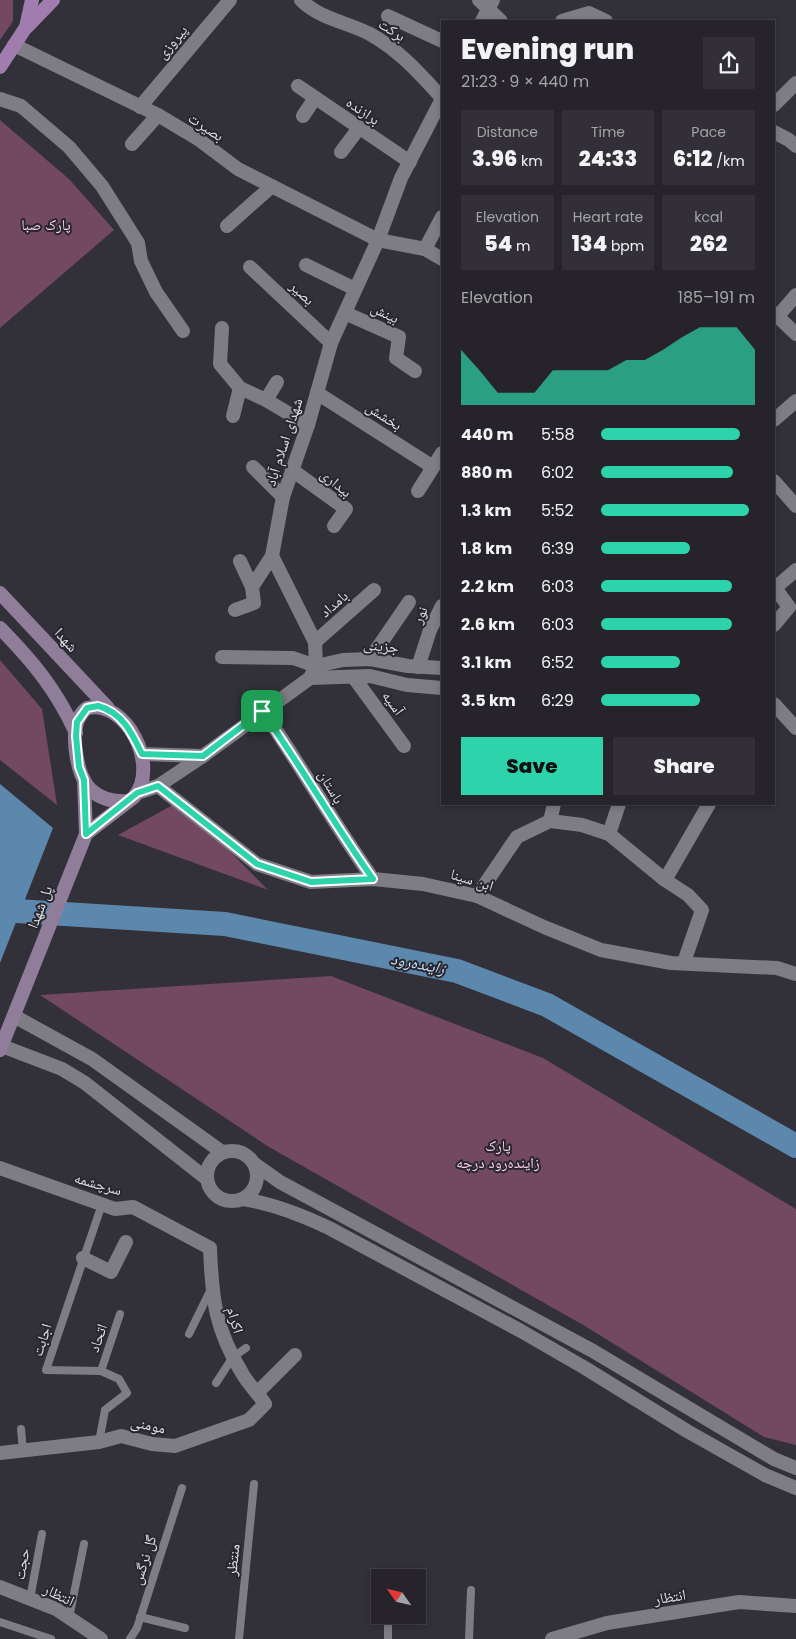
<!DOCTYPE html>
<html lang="en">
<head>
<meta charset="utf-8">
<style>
  :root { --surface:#26242a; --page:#323036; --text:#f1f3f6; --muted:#a4a4a8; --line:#424147; --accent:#2dd4ab }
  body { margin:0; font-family:Poppins,"Noto Naskh Arabic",sans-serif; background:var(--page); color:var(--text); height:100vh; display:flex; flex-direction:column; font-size:19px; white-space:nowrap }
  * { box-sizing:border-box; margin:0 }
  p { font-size:16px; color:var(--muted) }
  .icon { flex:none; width:28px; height:28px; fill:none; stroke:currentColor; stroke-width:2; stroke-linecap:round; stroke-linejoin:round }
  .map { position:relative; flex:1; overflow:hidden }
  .sheet { position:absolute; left:441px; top:20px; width:334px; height:785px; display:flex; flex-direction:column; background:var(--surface); border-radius:0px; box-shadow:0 2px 8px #0003,0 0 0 1px var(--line) }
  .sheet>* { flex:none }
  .needle { width:32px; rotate:304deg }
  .buttons { position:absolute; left:371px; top:1569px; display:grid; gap:10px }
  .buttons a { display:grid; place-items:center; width:55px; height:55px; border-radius:0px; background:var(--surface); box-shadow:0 2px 8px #0003,0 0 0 1px var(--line); font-size:25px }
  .pin { position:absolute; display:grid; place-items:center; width:42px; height:42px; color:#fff; margin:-21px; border-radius:10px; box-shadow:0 2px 8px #0006 }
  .round { display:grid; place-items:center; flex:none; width:52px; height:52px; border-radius:0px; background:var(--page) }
  .head { display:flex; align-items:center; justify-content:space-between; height:85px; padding:0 20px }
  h1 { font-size:28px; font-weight:800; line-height:38px }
  .figures { display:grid; grid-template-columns:repeat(3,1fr); gap:8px; height:85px; padding:5px 20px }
  .figures div { display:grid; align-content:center; border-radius:0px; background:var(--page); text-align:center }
  .figures b { font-size:21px; font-weight:800 }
  .figures small { font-size:14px; font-weight:400 }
  .figures p { font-size:14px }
  .chart { height:140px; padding:10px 20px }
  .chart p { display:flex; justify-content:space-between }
  .chart svg { width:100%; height:90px; margin-top:5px; fill:var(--accent); opacity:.7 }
  .action { display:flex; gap:10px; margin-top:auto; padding:10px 20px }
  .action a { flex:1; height:58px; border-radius:0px; background:var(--accent); color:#111; font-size:20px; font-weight:800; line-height:58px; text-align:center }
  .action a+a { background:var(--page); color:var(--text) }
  ul { padding:0 20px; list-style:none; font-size:16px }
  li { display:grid; grid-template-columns:80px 60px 1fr; align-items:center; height:38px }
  li i { height:12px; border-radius:6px; background:var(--accent) }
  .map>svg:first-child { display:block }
</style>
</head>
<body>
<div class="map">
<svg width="796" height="1639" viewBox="0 0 796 1639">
  <rect width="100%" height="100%" fill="#323038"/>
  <g fill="#724862">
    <polygon points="0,0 13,0 13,21 0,40"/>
    <polygon points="0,120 69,179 114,230 0,328"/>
    <polygon points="0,660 42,709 57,805 0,760"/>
    <polygon points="180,801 268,890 118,835"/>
    <polygon points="331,976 543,1058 796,1209 796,1445 764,1437 585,1326 269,1147 40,995"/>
  </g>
  <polygon fill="#5c88ad" points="0,784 53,828 0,963"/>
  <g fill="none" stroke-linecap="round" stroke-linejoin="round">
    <polyline stroke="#5c88ad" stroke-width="24" points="0,910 225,924 457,971 547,1005 796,1146"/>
    <g stroke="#7e7d86" stroke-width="8">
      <polyline points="189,1334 211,1289"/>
      <polyline points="101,1371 120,1314"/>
      <polyline points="216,1383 233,1357 246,1348"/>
      <polyline points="21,1429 23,1451"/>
      <polyline points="99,1442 105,1410 127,1393 119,1379 101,1371 46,1370 102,1204"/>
      <polyline points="389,1578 389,1572"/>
      <polyline points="30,1599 42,1534"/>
      <polyline points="140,1617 185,1628"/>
      <polyline points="69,1618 84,1544"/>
      <polyline points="0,1622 51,1639"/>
      <polyline points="130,1639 137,1628 182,1488"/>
      <polyline points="239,1639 254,1484"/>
      <polyline points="388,1639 388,1615"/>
      <polyline points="469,1639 471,1590"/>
    </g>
    <g stroke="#7e7d86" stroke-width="14">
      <path d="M 301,0 C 320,19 347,22 370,34 C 399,50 420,74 442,98"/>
      <polyline points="479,0 501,21"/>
      <polyline points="388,16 442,41"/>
      <polyline points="562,21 589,13 606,21"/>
      <polyline points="14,45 158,115 198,139 238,169 378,240 425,249 442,259"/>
      <polyline points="298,86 410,162"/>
      <polyline points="0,99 21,106 69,147 102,186 138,243 141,261 156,292 183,331"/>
      <polyline points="774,105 796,83"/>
      <polyline points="140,107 230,0"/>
      <polyline points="303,116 315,98"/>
      <polyline points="774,132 789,140 796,146"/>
      <polyline points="132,144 158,115"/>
      <polyline points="341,152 359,128"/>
      <polyline points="227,226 272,186"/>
      <polyline points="425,249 442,217"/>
      <polyline points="306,265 355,289"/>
      <polyline points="250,267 331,343"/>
      <polyline points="345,313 399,337 396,358 415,371"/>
      <polyline points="774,313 796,334"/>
      <polyline points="778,316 796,295"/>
      <polyline points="222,328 220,364 240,388 266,400 308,425"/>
      <polyline points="317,393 433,467"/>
      <polyline points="266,400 277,382"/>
      <polyline points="233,416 240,388"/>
      <polyline points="774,420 796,401"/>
      <polyline points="253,467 283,497"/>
      <polyline points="292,470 346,509 334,526"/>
      <polyline points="774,481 796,506"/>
      <polyline points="418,491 442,453"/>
      <polyline points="240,561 252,587"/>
      <polyline points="235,610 254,603 252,587 272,556"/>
      <polyline points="774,625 789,607 775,588 796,570"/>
      <polyline points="315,642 374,590"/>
      <polyline points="222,657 293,658 316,666 343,660 370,659 408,666 442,668"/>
      <polyline points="370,659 409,602"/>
      <polyline points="418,667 430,630 442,606"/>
      <polyline points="310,678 370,676 407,685 442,688"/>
      <polyline points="355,679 404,746"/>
      <polyline points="774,704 796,728"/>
      <path d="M 263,711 C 301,766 334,824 373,879"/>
      <polyline points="158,786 257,864 311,882 373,879 423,884 477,896 544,927 601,950 671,963 777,968 796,974"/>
      <polyline points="550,821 554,804"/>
      <polyline points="609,834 619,804"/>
      <polyline points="665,880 709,804"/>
      <polyline points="477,896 517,837 550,821 582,825 609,834 665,880 688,895 702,910 684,962"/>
      <path d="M 0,1168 L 115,1209 L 133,1207 L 210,1248 C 212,1299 215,1329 242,1373 C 248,1384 258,1393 265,1404 L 249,1420 L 175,1446 L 152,1444 L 121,1436 L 99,1442 L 0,1453"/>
      <polyline points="83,1258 111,1272 126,1242"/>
      <polyline points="258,1392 295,1355"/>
      <polyline points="0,1587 56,1609 101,1639"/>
      <polyline points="552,1639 607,1623 739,1602 796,1606"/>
    </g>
    <g stroke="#7e7d86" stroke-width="14">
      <polyline points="482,21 493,0"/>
      <polyline points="203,756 310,678 316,666 315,642 272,556 283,497 308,425 331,343 378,240 401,178 442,99"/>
      <polyline points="137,793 158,786 203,756 142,754"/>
      <polyline points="14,1016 92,1059 222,1152"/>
      <polyline points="2,1046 62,1069 85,1083 207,1179"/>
      <circle cx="232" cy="1176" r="25"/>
      <polyline points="256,1165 280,1182 593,1351 774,1459 796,1468"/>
      <path d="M 243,1199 C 274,1204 300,1214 329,1228 L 521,1331 L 585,1368 L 687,1431 L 765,1475 L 796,1488"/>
    </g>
    <g stroke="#907d9a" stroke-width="14">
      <polyline points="0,593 108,708"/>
      <path d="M 0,628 C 33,662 56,689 76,733"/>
      <path d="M 86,834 L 134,797 C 160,767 127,699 87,708 C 83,711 80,715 78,720 C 71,737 77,777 91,790 C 101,799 114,802 127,801"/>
      <polyline points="0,1050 86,834 84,780"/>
    </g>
    <g stroke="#a17daf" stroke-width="14">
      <polyline points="27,27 53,0"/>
      <polyline points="0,67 26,27 32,0"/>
    </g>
  </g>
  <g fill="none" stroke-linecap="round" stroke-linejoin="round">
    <defs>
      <path id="route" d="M 98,706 C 122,712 132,733 142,754 L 203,756 L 262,711 C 301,766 334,824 373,879 L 311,882 L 257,864 L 158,786 L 137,793 L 86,834 L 84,780 L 79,767 L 76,736 L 77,722 L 87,708 Z"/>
    </defs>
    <use href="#route" stroke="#fff" stroke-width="10"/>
    <use href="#route" stroke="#2dd4ab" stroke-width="6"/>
  </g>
  <g text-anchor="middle" stroke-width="4" stroke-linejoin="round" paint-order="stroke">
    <g font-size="15" fill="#e0dfe4" stroke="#28262e">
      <text transform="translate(392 30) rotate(33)" y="5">برکت</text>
      <text transform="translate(172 42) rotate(-50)" y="5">پیروزی</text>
      <text transform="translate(363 111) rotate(34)" y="5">برازنده</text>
      <text transform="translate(206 127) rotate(33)" y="5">بصیرت</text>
      <text transform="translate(302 293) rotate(43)" y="5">بصیر</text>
      <text transform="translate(385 313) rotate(25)" y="5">بینش</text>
      <text transform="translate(384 416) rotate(33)" y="5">بخشش</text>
      <text transform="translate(284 442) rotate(-72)" y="5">شهدای اسلام آباد</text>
      <text transform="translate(336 483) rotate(39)" y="5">بیداری</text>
      <text transform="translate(334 604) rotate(-41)" y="5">بامداد</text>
      <text transform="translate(420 615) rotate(-65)" y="5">نور</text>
      <text transform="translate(66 640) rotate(48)" y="5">شهدا</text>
      <text transform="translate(381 646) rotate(6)" y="5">جزینی</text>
      <text transform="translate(393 703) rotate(54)" y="5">آسیه</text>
      <text transform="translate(331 787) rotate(60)" y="5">باستان</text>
      <text transform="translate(472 880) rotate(17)" y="5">ابن سینا</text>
      <text transform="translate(40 907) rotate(-69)" y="5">پل شهدا</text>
      <text transform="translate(98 1184) rotate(16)" y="5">سرچشمه</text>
      <text transform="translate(235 1320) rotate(74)" y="5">اکرام</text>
      <text transform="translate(98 1338) rotate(-71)" y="5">اتحاد</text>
      <text transform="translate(42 1340) rotate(-72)" y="5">اجابت</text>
      <text transform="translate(148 1425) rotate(12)" y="5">مومنی</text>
      <text transform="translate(144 1560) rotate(-72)" y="5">گل نرگس</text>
      <text transform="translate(233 1560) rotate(-84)" y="5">منتظر</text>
      <text transform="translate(22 1564) rotate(-80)" y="5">حجت</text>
      <text transform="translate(59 1595) rotate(26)" y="5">انتظار</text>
      <text transform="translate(670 1597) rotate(-9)" y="5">انتظار</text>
    </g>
    <g font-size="15" fill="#ffd0eb" stroke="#28262e">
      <text x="46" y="230">پارک صبا</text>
      <text x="498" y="1151">پارک<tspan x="498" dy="17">زاینده‌رود درچه</tspan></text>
    </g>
    <g font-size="16" font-style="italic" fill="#c9e3fa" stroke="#28262e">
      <text transform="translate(418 963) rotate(11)" y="6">زاینده‌رود</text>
    </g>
  </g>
</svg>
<div class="buttons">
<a><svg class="needle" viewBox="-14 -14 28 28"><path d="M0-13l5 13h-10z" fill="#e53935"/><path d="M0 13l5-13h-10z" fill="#a4a4a8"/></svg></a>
</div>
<div class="pin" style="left:262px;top:711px;background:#1e9e55"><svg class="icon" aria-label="arrive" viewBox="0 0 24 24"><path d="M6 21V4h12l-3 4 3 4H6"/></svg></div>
<section class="sheet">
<div class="head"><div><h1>Evening run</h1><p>21:23 · 9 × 440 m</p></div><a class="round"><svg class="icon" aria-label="share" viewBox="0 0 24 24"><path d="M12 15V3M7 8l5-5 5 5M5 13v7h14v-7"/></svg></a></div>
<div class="figures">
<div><p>Distance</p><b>3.96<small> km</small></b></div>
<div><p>Time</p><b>24:33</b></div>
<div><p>Pace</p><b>6:12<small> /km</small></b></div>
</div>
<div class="figures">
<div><p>Elevation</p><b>54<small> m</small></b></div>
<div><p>Heart rate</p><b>134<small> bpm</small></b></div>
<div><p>kcal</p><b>262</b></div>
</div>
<div class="chart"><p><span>Elevation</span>185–191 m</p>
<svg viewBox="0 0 160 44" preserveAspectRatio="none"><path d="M0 44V17L10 27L20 38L30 38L40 38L50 27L60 27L70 27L80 27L90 22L100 22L110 17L120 11L130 6L140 6L150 6L160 17V44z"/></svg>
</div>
<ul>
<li><b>440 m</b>5:58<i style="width:90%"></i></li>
<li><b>880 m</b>6:02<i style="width:86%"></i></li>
<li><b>1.3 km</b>5:52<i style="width:96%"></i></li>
<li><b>1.8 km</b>6:39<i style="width:58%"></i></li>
<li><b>2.2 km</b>6:03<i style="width:85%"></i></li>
<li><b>2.6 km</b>6:03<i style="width:85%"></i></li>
<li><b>3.1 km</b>6:52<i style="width:51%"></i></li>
<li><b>3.5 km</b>6:29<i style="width:64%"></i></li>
</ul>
<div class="action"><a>Save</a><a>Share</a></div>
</section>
</div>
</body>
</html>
